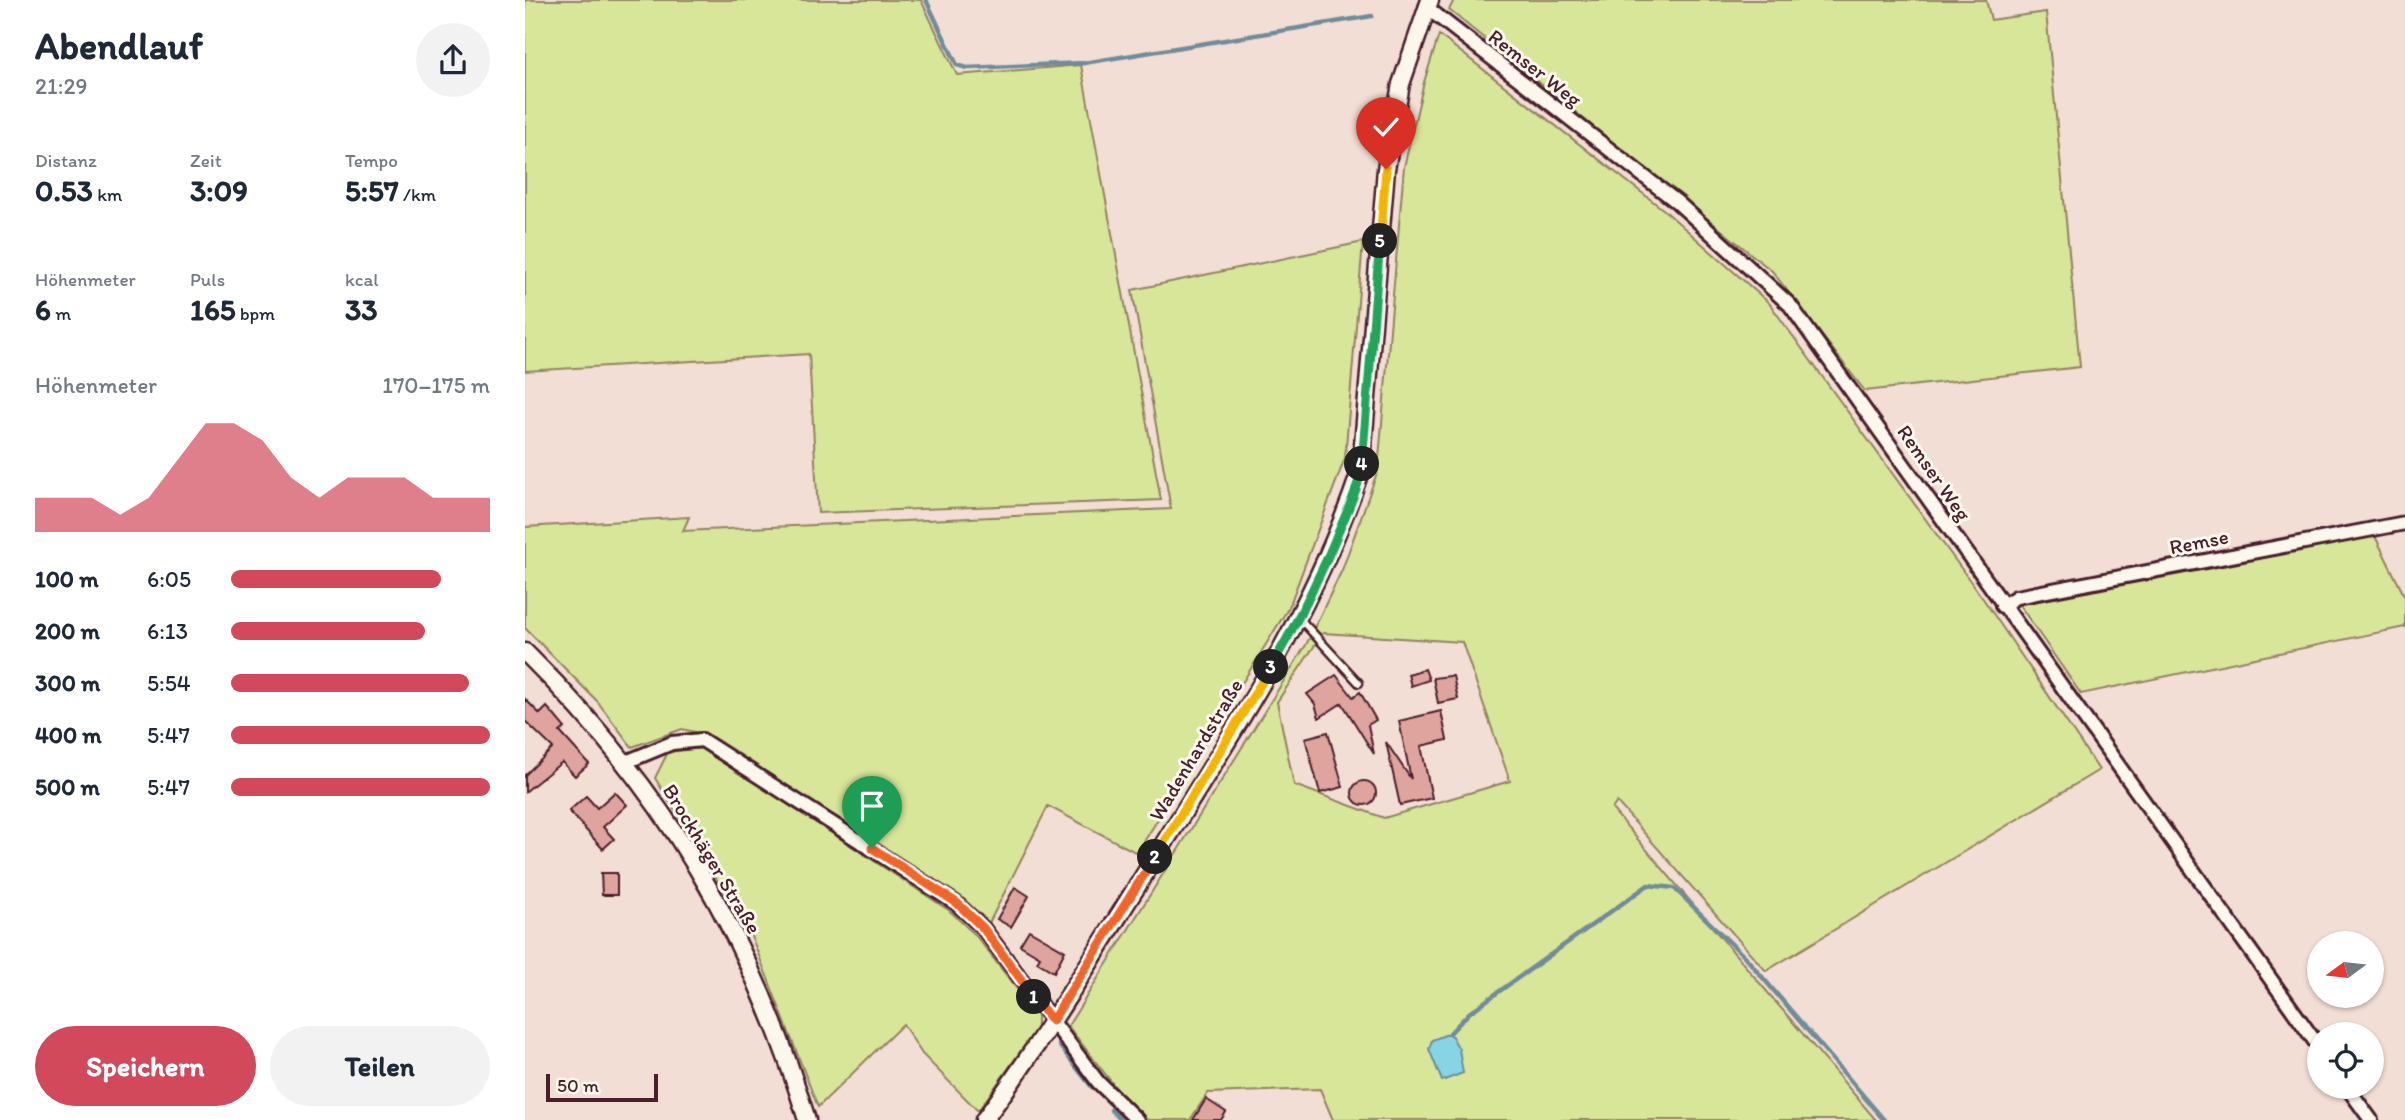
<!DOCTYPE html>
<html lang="de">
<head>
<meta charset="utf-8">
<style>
  :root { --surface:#fff; --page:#f2f2f3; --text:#1f2937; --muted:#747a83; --accent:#d1495b }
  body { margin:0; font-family:Itim,sans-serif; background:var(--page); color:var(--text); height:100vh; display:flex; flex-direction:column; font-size:26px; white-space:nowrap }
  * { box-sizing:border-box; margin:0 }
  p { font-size:23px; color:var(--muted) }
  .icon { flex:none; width:38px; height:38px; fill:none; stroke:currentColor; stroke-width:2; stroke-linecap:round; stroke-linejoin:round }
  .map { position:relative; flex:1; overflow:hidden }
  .side { display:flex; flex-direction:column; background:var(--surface); width:525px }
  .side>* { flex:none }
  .needle { width:46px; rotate:255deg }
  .buttons { position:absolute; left:1782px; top:931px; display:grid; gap:14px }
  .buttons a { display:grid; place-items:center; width:77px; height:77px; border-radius:50%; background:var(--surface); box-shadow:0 2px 5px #0004; font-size:35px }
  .scale { position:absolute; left:21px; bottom:18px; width:112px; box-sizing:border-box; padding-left:7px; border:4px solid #4a1f2b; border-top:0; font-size:19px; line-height:24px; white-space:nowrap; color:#4a1f2b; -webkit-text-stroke:5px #fbf7ec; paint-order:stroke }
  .pin { position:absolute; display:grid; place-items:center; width:60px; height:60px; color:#fff; margin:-72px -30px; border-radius:50% 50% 50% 0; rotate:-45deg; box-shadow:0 0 7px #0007 }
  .pin .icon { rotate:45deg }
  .km { position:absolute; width:35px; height:35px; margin:-18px; border-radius:50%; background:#222; color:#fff; font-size:19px; line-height:35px; text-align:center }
  .round { display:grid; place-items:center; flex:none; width:74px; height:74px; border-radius:37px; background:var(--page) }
  .head { display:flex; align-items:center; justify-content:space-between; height:119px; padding:0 35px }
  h1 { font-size:38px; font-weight:800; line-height:52px }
  .figures { display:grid; grid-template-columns:repeat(3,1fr); gap:10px; height:119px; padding:7px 35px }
  .figures div { display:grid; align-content:center }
  .figures b { font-size:30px; font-weight:800 }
  .figures small { font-size:19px; font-weight:400 }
  .figures p { font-size:19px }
  .chart { height:196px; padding:14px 35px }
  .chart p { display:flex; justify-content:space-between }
  .chart svg { width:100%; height:126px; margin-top:7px; fill:var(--accent); opacity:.7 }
  .button { display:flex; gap:14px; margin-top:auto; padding:14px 35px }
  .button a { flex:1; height:80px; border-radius:42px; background:var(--accent); color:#fff; font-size:28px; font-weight:800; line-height:80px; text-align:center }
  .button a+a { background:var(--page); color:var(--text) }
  ul { padding:0 35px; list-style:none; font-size:23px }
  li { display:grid; grid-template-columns:112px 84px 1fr; align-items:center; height:52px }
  li i { height:18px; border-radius:9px; background:var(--accent) }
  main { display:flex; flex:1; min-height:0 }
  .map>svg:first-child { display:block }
</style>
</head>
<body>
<main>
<section class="side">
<div class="head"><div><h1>Abendlauf</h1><p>21:29</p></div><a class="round"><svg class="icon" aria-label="share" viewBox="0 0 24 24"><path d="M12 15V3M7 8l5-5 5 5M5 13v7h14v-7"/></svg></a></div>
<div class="figures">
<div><p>Distanz</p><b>0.53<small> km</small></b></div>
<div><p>Zeit</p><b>3:09</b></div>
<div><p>Tempo</p><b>5:57<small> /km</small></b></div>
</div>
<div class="figures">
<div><p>Höhenmeter</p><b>6<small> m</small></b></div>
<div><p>Puls</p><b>165<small> bpm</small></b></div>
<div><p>kcal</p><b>33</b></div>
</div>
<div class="chart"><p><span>Höhenmeter</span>170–175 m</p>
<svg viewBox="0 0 160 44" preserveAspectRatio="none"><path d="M0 44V32L10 32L20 32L30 38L40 32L50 19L60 6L70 6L80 12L90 25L100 32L110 25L120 25L130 25L140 32L150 32L160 32V44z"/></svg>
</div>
<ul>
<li><b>100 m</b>6:05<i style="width:81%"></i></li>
<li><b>200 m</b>6:13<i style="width:75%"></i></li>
<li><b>300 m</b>5:54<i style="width:92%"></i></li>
<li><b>400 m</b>5:47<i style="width:100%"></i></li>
<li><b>500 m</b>5:47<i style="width:100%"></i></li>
</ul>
<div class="button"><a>Speichern</a><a>Teilen</a></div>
</section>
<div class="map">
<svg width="1880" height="1120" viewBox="0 0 1880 1120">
  <rect width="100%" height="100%" fill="#f2ded4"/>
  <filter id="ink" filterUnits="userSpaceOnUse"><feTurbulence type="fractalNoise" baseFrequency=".0143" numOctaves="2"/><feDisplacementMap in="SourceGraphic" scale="14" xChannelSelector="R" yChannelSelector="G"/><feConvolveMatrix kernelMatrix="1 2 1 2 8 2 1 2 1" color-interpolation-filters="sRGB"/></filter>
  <g filter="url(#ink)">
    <g fill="#d8e699" stroke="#918262" stroke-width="2" fill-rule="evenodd">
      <polygon points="0,0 396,0 432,75 556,65 636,500 293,513 284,354 0,371"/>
      <polygon points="929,0 1461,0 1466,20 1521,12 1555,367 1340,391 1247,271 924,10"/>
      <path d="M 914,35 L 1139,210 L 1244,303 L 1459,600 L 1574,770 L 1241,971 L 1092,802 L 1087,809 L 1351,1120 L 808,1120 L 795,1089 L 683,1093 L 665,1120 L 623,1120 L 609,1111 L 543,1026 L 781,645 L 817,570 L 853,470 L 879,167 L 899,82 ZM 798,633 L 937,642 L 985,781 L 859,818 L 769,785 L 752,702 Z"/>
      <polygon points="838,242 820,458 764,607 612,853 523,806 464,923 438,899 179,734 157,729 107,747 72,701 0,628 0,527 164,517 158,531 646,509 607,290"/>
      <polygon points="1849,534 1880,597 1880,627 1556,694 1493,603"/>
      <polygon points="177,748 425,911 451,936 512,1015 512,1028 453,1111 397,1054 378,1024 293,1107 227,938 130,778 143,752"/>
    </g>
    <polygon fill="#87d5e4" stroke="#6f8c9a" stroke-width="2" points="925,1033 934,1049 938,1073 917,1081 904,1049 907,1040"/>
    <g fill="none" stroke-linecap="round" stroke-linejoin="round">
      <g stroke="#6f8c9a" stroke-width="4.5">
        <polyline points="401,0 432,65 442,68 559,63 847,16"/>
        <polyline points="925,1033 944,1013 1123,885 1149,888 1221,958 1359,1120"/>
        <polyline points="534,1045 567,1087"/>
        <polyline points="586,1110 596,1120"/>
      </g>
    </g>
    <g fill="#dea49d" stroke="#4a1f2b" stroke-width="2">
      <polygon points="900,669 904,680 886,686 883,674"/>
      <polygon points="811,675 828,697 835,692 851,720 843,725 849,754 817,703 794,718 790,704 782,694"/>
      <polygon points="925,676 928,676 933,699 913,703 908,678"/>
      <polygon points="0,699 15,714 22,707 29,715 40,728 35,732 64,764 50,776 37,762 0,792 0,775 28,748 0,721"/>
      <polygon points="916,711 922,740 896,746 907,798 875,805 861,742 886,779 874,721"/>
      <polygon points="803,732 818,787 795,793 780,738"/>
      <circle cx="839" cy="793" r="12"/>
      <polygon points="90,792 102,805 78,827 89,839 78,849 44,811 61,796 72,808"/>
      <polygon points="76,873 92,873 92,895 77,895"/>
      <polygon points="490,887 504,896 486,927 472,919"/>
      <polygon points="504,930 540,951 529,972 512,962 515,957 495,945"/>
      <polygon points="681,1099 701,1112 696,1120 668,1120"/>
    </g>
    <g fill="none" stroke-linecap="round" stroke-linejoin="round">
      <defs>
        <polyline id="service" points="775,619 834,683"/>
        <g id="minor">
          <polyline points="901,7 1152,202 1265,305 1794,1047"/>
          <polyline points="1477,606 1491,597 1880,523"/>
          <polyline points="101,762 147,743 177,740 431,903 458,928 573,1082 612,1120"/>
          <polyline points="1822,1087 1846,1120"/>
        </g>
        <g id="tertiary">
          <path d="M 0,652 C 138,788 226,935 282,1120"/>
          <path d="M 459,1120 C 522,1035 576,943 633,853 C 710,729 790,609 836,469 L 861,169 L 876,84 L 905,0"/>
        </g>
      </defs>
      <use href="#service" stroke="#4a1f2b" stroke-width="11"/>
      <use href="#minor" stroke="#4a1f2b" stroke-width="18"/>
      <use href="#tertiary" stroke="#4a1f2b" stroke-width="21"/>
      <use href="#service" stroke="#fbf7ec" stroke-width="6"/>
      <use href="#minor" stroke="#fbf7ec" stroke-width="12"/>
      <use href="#tertiary" stroke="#fbf7ec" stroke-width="16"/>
    </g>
  </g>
  <g fill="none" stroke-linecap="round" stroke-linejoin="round" filter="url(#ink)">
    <defs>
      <polyline id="split-1" points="347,848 432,903 458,928 509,997"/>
      <polyline id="split-2" points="509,997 527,1021 630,857"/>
      <polyline id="split-3" points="630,857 746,667"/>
      <path id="split-4" d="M 746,667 C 773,621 796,575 816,526 C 824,507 835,484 837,464"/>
      <polyline id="split-5" points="837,464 855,241"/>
      <polyline id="split-6" points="855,241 861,169"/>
    </defs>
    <use href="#split-1" stroke="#fff" stroke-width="14"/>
    <use href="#split-2" stroke="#fff" stroke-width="14"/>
    <use href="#split-3" stroke="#fff" stroke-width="14"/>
    <use href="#split-4" stroke="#fff" stroke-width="14"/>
    <use href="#split-5" stroke="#fff" stroke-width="14"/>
    <use href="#split-6" stroke="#fff" stroke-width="14"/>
    <use href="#split-1" stroke="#f0652b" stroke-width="9"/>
    <use href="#split-2" stroke="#f0652b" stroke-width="9"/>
    <use href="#split-3" stroke="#f5b400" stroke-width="9"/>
    <use href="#split-4" stroke="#22a559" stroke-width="9"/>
    <use href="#split-5" stroke="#22a559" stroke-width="9"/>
    <use href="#split-6" stroke="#f5b400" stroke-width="9"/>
  </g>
  <g text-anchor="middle" stroke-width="6" stroke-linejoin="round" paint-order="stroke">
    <g font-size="21" fill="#4a1f2b" stroke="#fbf7ec">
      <text transform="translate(1010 68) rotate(38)" y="7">Remser Weg</text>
      <text transform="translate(1409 473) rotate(55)" y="7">Remser Weg</text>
      <text transform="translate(1674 542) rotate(-11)" y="7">Remse</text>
      <text transform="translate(671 750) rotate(-59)" y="7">Wadenhardstraße</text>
      <text transform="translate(187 859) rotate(59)" y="7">Brockhäger Straße</text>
    </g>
  </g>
</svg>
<div class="buttons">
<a><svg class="needle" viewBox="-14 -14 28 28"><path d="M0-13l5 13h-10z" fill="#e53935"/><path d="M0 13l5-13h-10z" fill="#747a83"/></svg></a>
<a><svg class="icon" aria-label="locate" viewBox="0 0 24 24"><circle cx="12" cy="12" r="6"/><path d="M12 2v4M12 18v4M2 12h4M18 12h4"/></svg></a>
</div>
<div class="scale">50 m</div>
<div class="pin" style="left:347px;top:848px;background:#1e9e55"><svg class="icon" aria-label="arrive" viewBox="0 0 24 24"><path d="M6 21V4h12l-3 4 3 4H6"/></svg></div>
<div class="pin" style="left:861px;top:169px;background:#d93025"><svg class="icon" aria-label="check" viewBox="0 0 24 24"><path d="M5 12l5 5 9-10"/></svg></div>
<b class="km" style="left:509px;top:997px">1</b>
<b class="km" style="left:630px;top:857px">2</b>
<b class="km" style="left:746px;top:667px">3</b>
<b class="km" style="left:837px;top:464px">4</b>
<b class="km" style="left:855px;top:241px">5</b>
</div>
</main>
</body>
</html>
